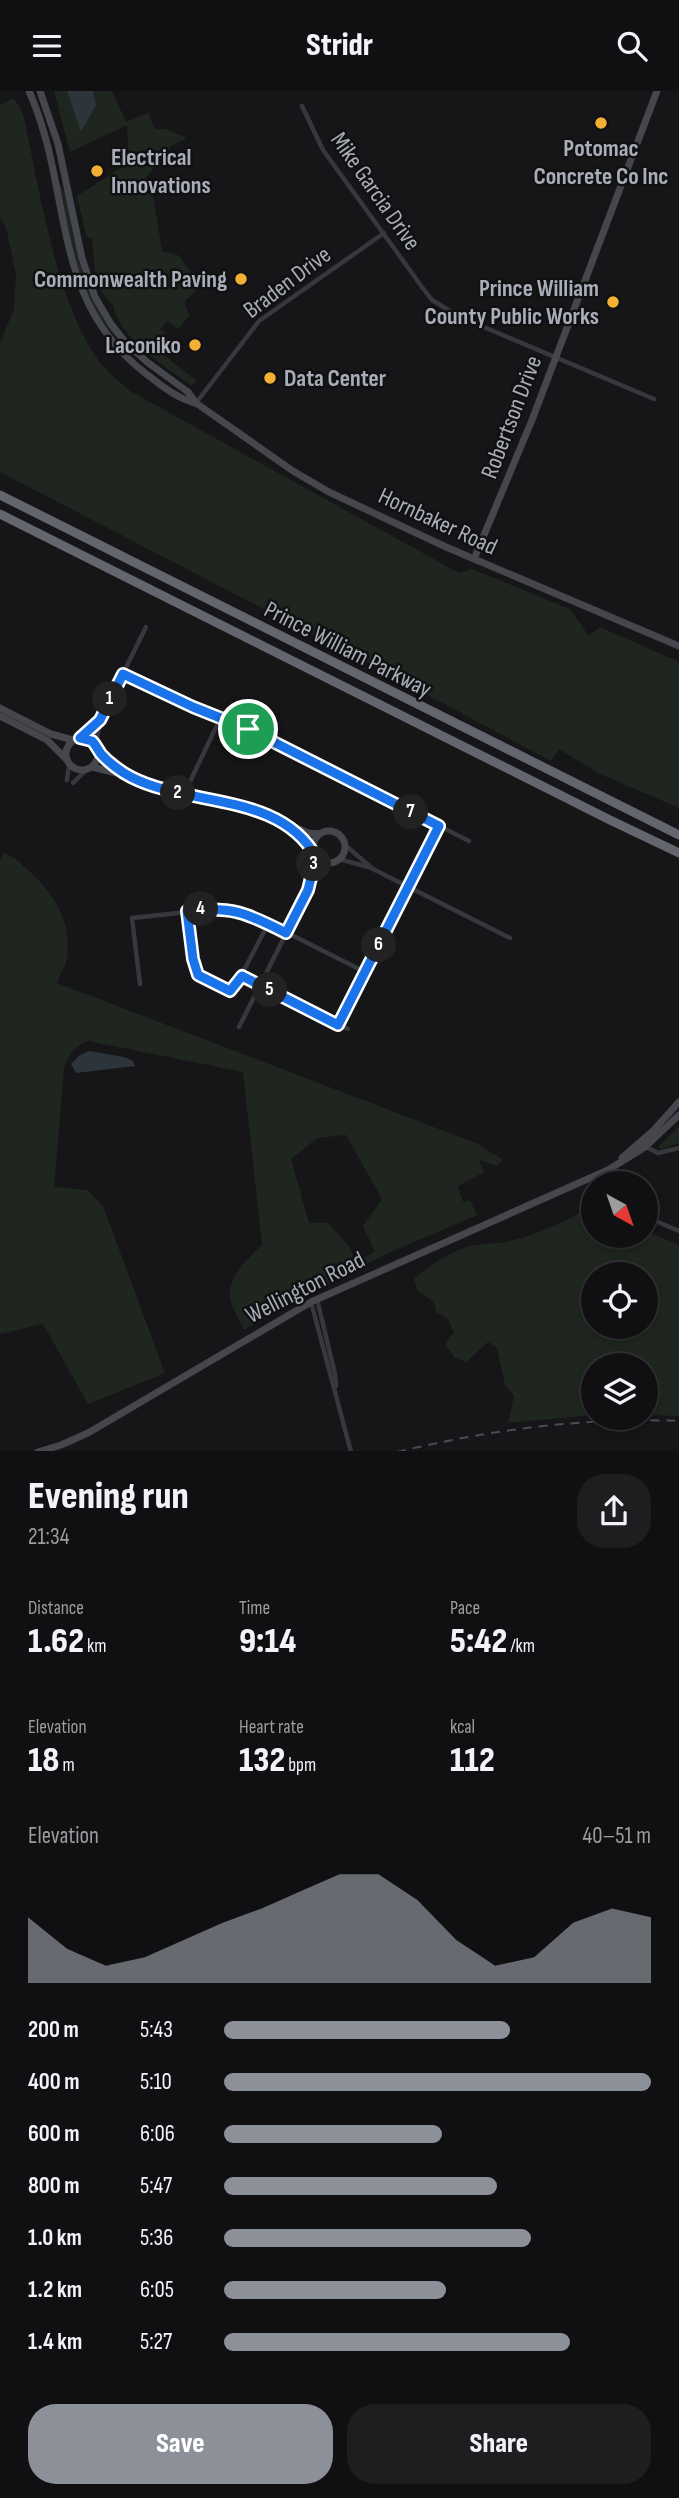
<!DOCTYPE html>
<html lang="en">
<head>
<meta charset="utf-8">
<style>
  :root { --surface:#101012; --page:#1e1e20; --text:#f1f3f6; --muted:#9c9d9f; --line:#303032; --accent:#8c9099 }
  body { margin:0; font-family:"Sofia Sans Condensed",sans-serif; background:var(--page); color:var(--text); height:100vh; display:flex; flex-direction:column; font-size:26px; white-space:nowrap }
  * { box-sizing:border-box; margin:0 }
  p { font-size:23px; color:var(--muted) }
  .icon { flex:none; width:38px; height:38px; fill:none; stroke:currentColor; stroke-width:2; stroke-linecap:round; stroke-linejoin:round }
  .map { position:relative; height:1360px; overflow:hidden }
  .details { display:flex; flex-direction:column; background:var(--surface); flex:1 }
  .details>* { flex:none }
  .needle { width:46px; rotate:140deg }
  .controls { position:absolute; left:581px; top:1080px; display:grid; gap:14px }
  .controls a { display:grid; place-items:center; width:77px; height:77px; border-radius:50%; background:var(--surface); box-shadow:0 4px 10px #0003,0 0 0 2px var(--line); font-size:35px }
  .pin { position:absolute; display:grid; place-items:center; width:60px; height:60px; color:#fff; margin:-30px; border:4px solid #fff; border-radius:50%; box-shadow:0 2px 7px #0007 }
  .km { position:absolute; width:35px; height:35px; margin:-18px; border-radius:50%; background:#222; color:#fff; font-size:19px; line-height:35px; text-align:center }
  .round { display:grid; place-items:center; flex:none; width:74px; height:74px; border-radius:28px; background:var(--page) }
  .head { display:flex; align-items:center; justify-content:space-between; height:119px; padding:0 28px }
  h1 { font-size:38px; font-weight:800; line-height:52px }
  .figures { display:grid; grid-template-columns:repeat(3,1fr); gap:10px; height:119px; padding:7px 28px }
  .figures div { display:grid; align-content:center }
  .figures b { font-size:35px; font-weight:800 }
  .figures small { font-size:19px; font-weight:400 }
  .figures p { font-size:19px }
  .chart { height:196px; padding:14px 28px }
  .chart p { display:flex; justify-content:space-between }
  .chart svg { width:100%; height:126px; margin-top:7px; fill:var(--accent); opacity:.7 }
  .cta { display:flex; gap:14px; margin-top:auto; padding:14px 28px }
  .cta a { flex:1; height:80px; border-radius:28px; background:var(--accent); color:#fff; font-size:28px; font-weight:800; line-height:80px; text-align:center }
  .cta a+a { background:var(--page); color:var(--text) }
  ul { padding:0 28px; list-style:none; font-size:23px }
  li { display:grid; grid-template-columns:112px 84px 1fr; align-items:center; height:52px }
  li i { height:18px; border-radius:9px; background:var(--accent) }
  header { display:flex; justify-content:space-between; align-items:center; height:91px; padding:0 28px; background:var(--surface); font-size:32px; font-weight:800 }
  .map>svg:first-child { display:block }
</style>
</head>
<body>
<header><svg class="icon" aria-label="menu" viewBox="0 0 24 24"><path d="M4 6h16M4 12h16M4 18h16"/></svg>Stridr<svg class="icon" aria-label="search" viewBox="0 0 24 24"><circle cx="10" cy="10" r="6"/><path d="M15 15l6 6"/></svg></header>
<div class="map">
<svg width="679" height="1361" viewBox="0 0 679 1361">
  <rect width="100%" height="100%" fill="#161618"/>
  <g fill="#1e261f" fill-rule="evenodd">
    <path d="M 54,0 L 112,0 L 126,31 L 148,22 L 155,38 L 166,38 L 187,47 L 171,55 L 146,87 L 153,104 L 162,160 L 178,164 L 201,194 L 185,210 L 186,217 L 190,224 L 178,238 L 167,230 L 160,238 L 166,242 L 155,257 L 197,290 L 192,295 C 166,276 118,247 113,213 C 94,202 94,168 92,148 L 86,144 L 77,105 L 129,72 L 127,34 L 70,61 Z"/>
    <path d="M 14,7 L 23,23 C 39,95 56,212 99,270 C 107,281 120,291 130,300 L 459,482 L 472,478 L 570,518 L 589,545 L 600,536 L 679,571 L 679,717 L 600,683 L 559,658 L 551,670 L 362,569 L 0,381 L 0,252 L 14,218 L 16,184 L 6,136 L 0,127 L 0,14 Z"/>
    <path d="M 59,91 L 66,104 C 78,164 83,198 119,249 C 75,207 71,148 59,91 Z"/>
    <path d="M 4,762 C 14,765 22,774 30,781 C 55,804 72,831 67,867 C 66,876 59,883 57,892 L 478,1053 L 503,1069 L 496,1075 L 479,1069 L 484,1081 L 458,1095 L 463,1111 L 470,1109 L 477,1124 L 388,1162 L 244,1239 C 240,1230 235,1223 232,1214 C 222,1191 247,1168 262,1154 L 243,981 L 88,950 C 74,955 68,964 64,977 L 54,1096 L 87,1099 L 103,1115 L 165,1282 L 88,1313 L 43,1233 L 0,1243 L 0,769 ZM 346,1044 L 382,1108 L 363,1135 L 375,1161 L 356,1171 L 348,1154 L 328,1132 L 309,1132 L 291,1068 L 317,1047 Z"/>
    <polygon points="679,1035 679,1052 661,1058 658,1056"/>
    <path d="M 589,1116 L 593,1118 L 593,1144 L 646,1144 L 646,1140 L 679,1154 L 679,1325 L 646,1324 L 646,1274 L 593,1274 L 593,1324 L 508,1332 L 514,1305 L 505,1294 L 497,1257 L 488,1251 L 466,1271 L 455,1267 L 445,1254 L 454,1241 L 448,1228 L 436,1221 L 434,1211 L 418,1200 L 414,1188 C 430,1174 449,1161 470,1155 C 484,1152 499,1153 514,1149 C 539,1143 567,1130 589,1116 ZM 593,1183 L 646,1183 L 646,1236 L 593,1236 Z"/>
  </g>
  <g fill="#2c353c">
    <polygon points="67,0 93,0 96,14 81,41"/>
    <polygon points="89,960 124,966 133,970 135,975 76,982 71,973 80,964"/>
  </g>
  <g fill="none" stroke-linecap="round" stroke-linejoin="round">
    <g stroke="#37383d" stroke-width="4.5">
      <polyline points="302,15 323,59 422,196 432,209 460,226 654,308"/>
      <polyline points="196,312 259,230 384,142"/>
      <polyline points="123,583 193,616 248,638 469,750"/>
      <polyline points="81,647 99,630"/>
      <polyline points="96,654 100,629 146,536"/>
      <polyline points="67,689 69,673"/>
      <polyline points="73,692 86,679"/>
      <polyline points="184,703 221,626"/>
      <polyline points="345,754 373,778 510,847"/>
      <polyline points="339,768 372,777"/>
      <polyline points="309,795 316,766"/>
      <polyline points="187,820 196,880 198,884 230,900 241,885 268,833"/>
      <polyline points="241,885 348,938"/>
      <polyline points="140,893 132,827 225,817 252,824 365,881"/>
      <polyline points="339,934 439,735"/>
      <polyline points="239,936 308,799 330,772"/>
      <polyline points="644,1055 658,1062 679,1057"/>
      <polyline points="599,1083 606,1092"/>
      <polyline points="646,1126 679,1140"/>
      <polyline points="317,1208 335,1283 336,1295"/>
      <polyline points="311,1211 351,1361"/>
    </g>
    <g stroke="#45474d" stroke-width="7">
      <path d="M 29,0 C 74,101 48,206 145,282 C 161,294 176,307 195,312"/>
      <polyline points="40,0 58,53 82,167 95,206 111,233 126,252 147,271 188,301 196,312 293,380 329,401 446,456 679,555"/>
      <polyline points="474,468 532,329 657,0"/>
      <polyline points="0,617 51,643 73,649"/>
      <polyline points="0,625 47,649 66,668"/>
      <circle cx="82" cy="663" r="16"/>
      <polyline points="99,661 126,683"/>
      <polyline points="92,676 129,685 161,699 262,722 308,742 319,743"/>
      <polyline points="288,736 312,759"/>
      <circle cx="329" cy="756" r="16"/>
      <polyline points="622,1067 653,1040 679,1011"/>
      <polyline points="38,1361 61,1354 88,1342 311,1211 608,1079 645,1056 679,1024"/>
    </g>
    <g stroke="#63666e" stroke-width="9">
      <polyline points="0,404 679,744"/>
      <polyline points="0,423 610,729 679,762"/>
    </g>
    <path stroke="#4a4c52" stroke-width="2" stroke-dasharray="9 7" stroke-linecap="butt" d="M 397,1361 C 489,1339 584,1326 679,1330"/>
  </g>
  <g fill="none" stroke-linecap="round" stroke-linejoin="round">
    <defs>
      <path id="route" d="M 123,583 L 193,616 L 248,638 L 439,735 L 338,934 L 242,885 L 230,900 L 198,884 L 193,868 L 187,820 C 232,815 247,822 286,842 L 308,799 L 316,766 C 280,701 189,716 131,686 C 121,681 108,671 101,663 C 98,659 96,654 92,650 L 80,647 L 100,629 Z"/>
    </defs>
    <use href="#route" stroke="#fff" stroke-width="14"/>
    <use href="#route" stroke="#1a73e8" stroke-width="9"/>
  </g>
  <g fill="#f2b134" stroke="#111113" stroke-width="2.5">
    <circle cx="601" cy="32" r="7"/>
    <circle cx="97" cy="80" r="7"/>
    <circle cx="241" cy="188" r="7"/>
    <circle cx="613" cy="211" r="7"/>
    <circle cx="195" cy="254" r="7"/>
    <circle cx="270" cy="287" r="7"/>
  </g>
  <g text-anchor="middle" stroke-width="5" stroke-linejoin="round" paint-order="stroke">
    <g font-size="24" font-weight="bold" fill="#a8adb8" stroke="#111113" text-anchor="end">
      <text x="601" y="65" text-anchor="middle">Potomac<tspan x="601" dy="28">Concrete Co Inc</tspan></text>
      <text x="111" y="74" text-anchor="start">Electrical<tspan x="111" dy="28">Innovations</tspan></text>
      <text x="227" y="196">Commonwealth Paving</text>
      <text x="599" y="205">Prince William<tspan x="599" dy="28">County Public Works</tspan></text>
      <text x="181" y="262">Laconiko</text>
      <text x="284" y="295" text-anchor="start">Data Center</text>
    </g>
    <g font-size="24" fill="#a8adb8" stroke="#111113">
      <text transform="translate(376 100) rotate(55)" y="8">Mike Garcia Drive</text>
      <text transform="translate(287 191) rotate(-37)" y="8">Braden Drive</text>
      <text transform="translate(511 326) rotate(-69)" y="8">Robertson Drive</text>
      <text transform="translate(438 430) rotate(25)" y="8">Hornbaker Road</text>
      <text transform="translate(348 558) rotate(27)" y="8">Prince William Parkway</text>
      <text transform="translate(305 1196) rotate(-27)" y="8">Wellington Road</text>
    </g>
  </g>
</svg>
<div class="controls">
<a><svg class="needle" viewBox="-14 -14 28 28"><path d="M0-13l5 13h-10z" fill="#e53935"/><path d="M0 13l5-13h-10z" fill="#9c9d9f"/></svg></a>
<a><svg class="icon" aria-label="locate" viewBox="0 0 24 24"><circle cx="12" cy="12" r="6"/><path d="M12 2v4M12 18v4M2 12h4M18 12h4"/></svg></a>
<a><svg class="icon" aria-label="layers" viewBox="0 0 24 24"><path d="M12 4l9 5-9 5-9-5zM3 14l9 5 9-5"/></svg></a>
</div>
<div class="pin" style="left:248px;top:638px;background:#1e9e55"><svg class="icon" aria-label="arrive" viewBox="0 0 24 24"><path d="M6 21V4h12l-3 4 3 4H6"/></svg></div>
<b class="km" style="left:110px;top:608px">1</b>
<b class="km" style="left:178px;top:702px">2</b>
<b class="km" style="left:314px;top:773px">3</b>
<b class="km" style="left:201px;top:818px">4</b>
<b class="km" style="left:270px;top:899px">5</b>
<b class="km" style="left:379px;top:854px">6</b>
<b class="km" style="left:411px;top:721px">7</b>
</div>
<section class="details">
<div class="head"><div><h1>Evening run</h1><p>21:34</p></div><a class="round"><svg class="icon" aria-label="share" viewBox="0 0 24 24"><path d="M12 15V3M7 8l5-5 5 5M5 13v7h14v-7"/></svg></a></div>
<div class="figures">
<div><p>Distance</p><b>1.62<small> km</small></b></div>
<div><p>Time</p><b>9:14</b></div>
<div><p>Pace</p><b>5:42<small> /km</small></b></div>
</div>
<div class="figures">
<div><p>Elevation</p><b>18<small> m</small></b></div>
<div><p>Heart rate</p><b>132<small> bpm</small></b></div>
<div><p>kcal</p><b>112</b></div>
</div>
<div class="chart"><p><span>Elevation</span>40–51 m</p>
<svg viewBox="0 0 160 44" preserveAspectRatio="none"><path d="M0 44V21L10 32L20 38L30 35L40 29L50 23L60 18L70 12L80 6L90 6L100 15L110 29L120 38L130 35L140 23L150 18L160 21V44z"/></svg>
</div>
<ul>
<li><b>200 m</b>5:43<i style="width:67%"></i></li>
<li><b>400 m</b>5:10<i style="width:100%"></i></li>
<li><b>600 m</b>6:06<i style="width:51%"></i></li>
<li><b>800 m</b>5:47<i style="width:64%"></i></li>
<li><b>1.0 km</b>5:36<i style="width:72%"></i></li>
<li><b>1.2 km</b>6:05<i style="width:52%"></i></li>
<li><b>1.4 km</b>5:27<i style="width:81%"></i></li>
</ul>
<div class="cta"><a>Save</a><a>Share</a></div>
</section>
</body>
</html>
